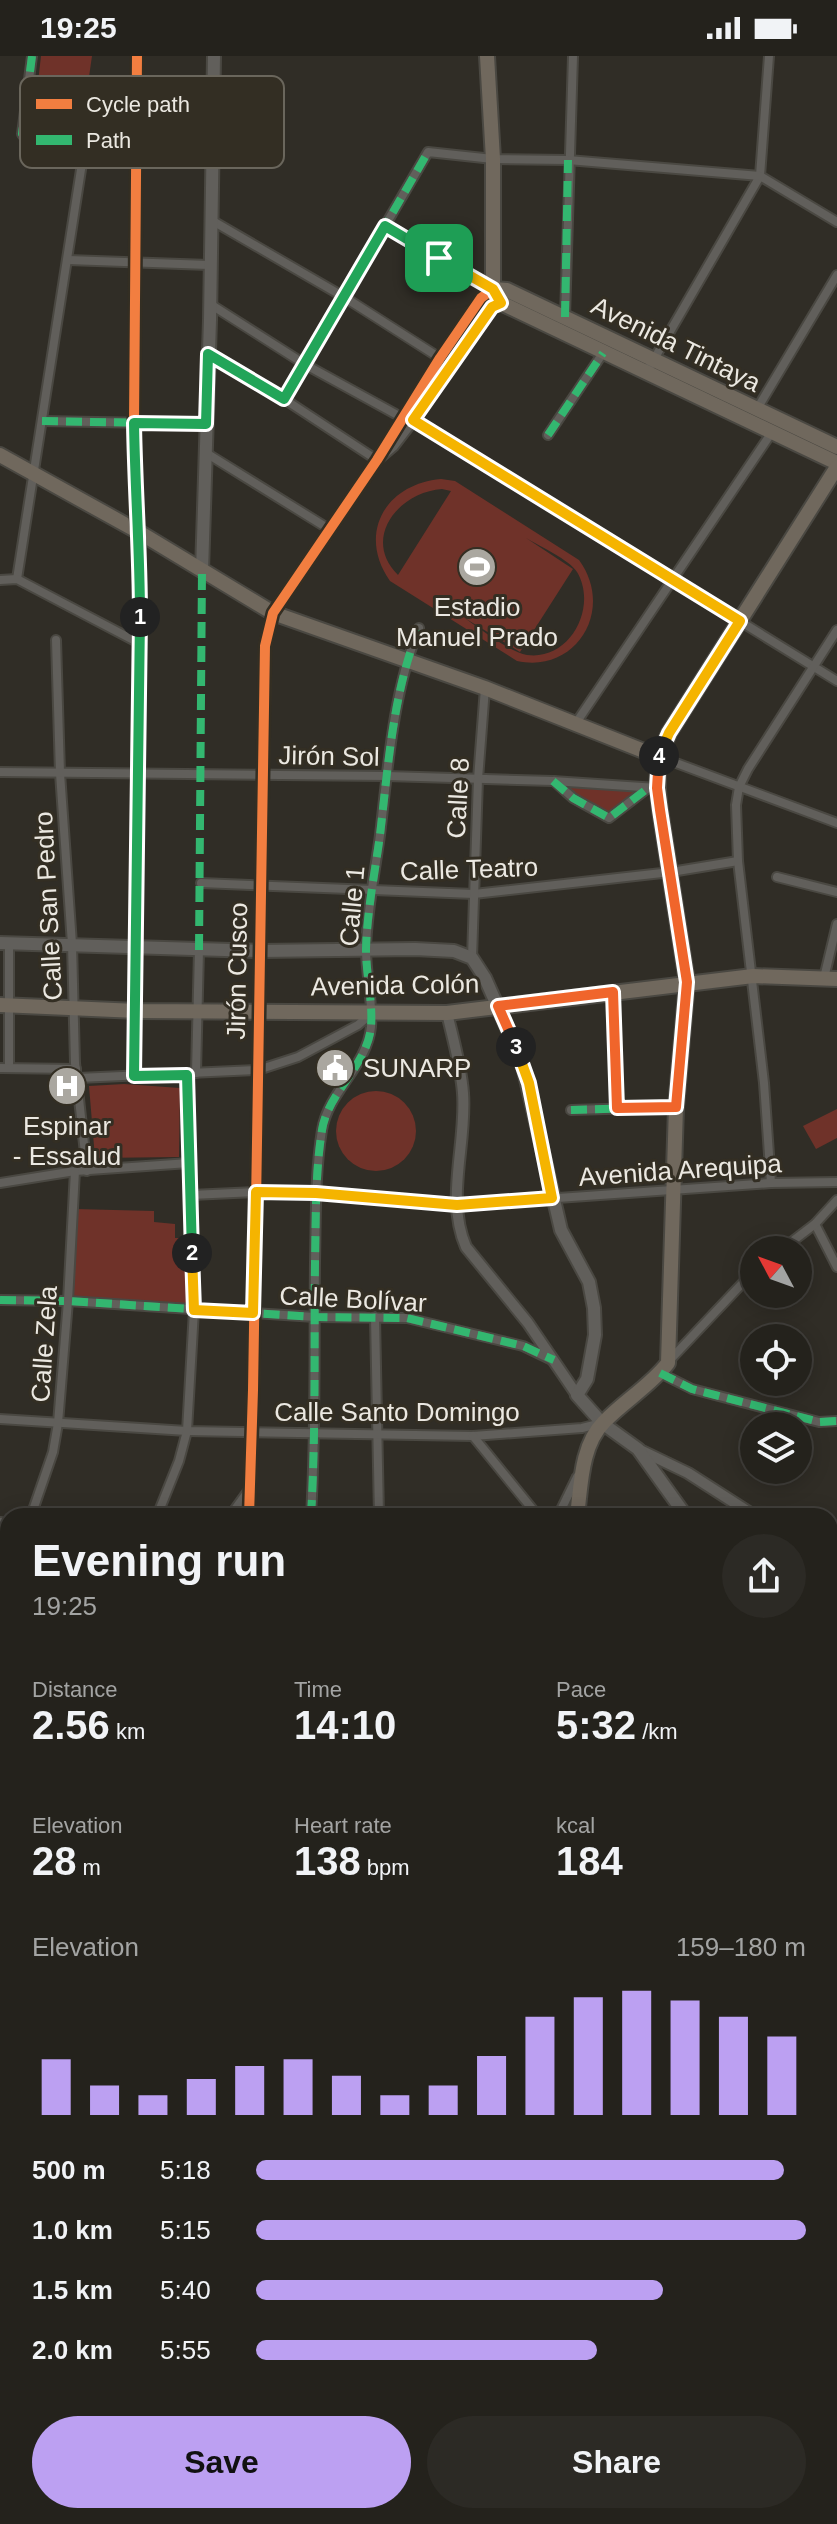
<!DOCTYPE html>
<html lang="en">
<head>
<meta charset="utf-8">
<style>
  :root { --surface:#24221c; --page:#2c2a25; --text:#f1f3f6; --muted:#a3a4a3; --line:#413f3b; --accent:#bca0f2 }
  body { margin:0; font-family:Arial,sans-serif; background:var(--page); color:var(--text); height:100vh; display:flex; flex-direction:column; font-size:30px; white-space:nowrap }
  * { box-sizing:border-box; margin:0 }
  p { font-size:26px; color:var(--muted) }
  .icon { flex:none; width:44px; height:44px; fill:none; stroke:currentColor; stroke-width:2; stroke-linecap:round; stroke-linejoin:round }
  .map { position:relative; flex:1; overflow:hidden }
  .panel { position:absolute; left:0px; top:1452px; width:838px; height:1016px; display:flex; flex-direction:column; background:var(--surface); border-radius:24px 24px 0 0; box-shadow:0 4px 20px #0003,0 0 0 2px var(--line) }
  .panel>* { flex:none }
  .needle { width:52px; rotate:311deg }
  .fabs { position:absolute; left:740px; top:1180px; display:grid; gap:16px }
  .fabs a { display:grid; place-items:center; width:72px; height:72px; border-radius:50%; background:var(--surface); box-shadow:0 4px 20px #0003,0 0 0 2px var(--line); font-size:40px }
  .pin { position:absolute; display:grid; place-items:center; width:68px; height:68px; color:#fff; margin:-34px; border-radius:16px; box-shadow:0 4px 12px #0006 }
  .km { position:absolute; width:40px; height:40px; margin:-20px; border-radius:50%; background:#222; color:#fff; font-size:22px; line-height:40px; text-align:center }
  .round { display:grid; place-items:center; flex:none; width:84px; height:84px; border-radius:42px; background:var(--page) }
  .head { display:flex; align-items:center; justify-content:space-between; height:136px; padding:0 32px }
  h1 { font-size:44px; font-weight:600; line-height:60px }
  .metrics { display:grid; grid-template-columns:repeat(3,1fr); gap:12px; height:136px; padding:8px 32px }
  .metrics div { display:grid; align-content:center }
  .metrics b { font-size:40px; font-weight:600 }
  .metrics small { font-size:22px; font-weight:400 }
  .metrics p { font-size:22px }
  .chart { height:224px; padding:16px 32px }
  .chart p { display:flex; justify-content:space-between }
  .chart svg { width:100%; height:144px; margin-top:8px; stroke:var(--accent); stroke-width:6 }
  .cta { display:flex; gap:16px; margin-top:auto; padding:16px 32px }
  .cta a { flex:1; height:92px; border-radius:48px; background:var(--accent); color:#111; font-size:32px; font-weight:600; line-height:92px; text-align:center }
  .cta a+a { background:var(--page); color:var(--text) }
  ul { padding:0 32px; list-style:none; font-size:26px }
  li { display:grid; grid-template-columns:128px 96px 1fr; align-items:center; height:60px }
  li i { height:20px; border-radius:10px; background:var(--accent) }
  .status { display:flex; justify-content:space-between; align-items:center; height:56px; padding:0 40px; background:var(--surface); direction:ltr }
  .status svg { height:22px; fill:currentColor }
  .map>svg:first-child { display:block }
</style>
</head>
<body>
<div class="status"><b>19:25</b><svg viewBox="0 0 49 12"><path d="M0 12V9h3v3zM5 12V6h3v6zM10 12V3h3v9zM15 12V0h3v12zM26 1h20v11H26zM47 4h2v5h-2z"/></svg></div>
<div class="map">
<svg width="837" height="2468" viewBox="0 0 837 2468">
  <rect width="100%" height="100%" fill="#302d26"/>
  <g fill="#6f3229" fill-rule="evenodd">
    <polygon points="41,0 92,0 81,76 39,76 33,70"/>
    <path d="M 441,423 L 455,425 L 579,504 C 615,553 577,618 517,605 L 390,525 C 357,478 385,428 441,423 ZM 442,433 L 451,435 L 398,519 C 361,482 399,436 442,433 ZM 526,482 C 539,490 570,504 577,516 C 598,551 570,605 527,599 C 509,596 478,571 463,561 L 520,596 L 573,513 Z"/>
    <polygon points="562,729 635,734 637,736 609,760 588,749"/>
    <polygon points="124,1028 180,1032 179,1101 95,1102 89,1030"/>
    <circle cx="376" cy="1075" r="40"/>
    <polygon points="837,1053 837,1082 816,1093 803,1070"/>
    <polygon points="74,1153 154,1155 154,1166 175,1168 175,1182 189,1182 192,1249 72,1242"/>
  </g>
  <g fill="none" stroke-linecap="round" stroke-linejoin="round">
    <defs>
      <g id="minor">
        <polyline points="32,0 22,78 28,85 212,90"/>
        <polyline points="211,164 344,241 440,302"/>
        <polyline points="385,170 493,233"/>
        <polyline points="68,204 209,209"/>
        <polyline points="210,248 306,309 401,361"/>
        <polyline points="565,261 573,0"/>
        <polyline points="208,298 284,343 377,404"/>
        <polyline points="646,317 760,120 769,0"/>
        <polyline points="284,343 428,96 493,103 568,104 760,120 837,166"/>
        <polyline points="757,353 837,219"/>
        <polyline points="413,364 837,625"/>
        <polyline points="42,365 206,368"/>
        <polyline points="548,379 603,297"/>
        <polyline points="206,397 329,473"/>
        <polyline points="17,523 85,88"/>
        <polyline points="0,524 17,523 139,587"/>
        <polyline points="56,584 60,717 72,888 75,1007 87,1115"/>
        <polyline points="576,667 772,376"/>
        <polyline points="660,701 837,767"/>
        <polyline points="0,716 387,720 553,725 657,732"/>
        <polyline points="554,725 573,742 609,762 648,732"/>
        <polyline points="777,821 837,836"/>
        <polyline points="201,827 474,838 671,816 738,805"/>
        <polyline points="9,888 9,1012"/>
        <polyline points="472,902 478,723 485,632"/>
        <polyline points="824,922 837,868"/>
        <polyline points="613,936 617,1052"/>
        <polyline points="0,1012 76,1013"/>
        <polyline points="196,1017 199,894"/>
        <polyline points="134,1020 140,495 136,461 134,367 137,0"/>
        <polyline points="78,1022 258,1014 298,1001 358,969 372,957"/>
        <polyline points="571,1054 676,1051"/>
        <polyline points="0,1127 75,1115 189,1107"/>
        <polyline points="771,1127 764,1027 738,805 736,749 739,731 748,713 837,574"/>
        <polyline points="191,1139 256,1136 316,1137 457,1149 771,1127 837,1126"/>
        <polyline points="815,1168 837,1211"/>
        <polyline points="781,1194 815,1168 837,1144"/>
        <polyline points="0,1244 68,1245 315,1261 407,1262 523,1290 552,1304"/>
        <polyline points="375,1261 379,1460"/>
        <polyline points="668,1306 754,1215"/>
        <polyline points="660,1317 692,1333 819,1366 837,1365"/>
        <polyline points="0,1363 187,1375 473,1380 582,1372 602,1367"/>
        <polyline points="473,1380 538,1460"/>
        <polyline points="378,1456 402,1460"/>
        <polyline points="31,1460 53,1396 58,1367 68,1245 75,1115"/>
        <polyline points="157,1460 179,1405 187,1375 194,1254 187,1019"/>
        <polyline points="230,1460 251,1431"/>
        <path d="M 311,1460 C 316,1375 314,1291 315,1206 C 316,1162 315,1117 322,1074 C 328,1036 367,1010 371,971 C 373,945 366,919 366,893 C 367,855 375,816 380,779 C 388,711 393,636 419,572"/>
        <polyline points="558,1460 577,1421"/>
        <polyline points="0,1466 8,1467"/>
        <polyline points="830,1626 837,1617"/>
        <polyline points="0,1738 8,1731"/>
        <polyline points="0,1797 8,1795"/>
        <polyline points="830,1838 837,1856"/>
        <polyline points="0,1882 8,1882"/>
        <polyline points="830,1899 837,1890"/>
        <polyline points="830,1934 837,1941"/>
        <polyline points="0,1953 8,1960"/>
        <polyline points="0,2028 8,2017"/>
        <polyline points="830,2036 837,2040"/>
        <polyline points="0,2062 8,2069"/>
        <polyline points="0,2075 8,2082"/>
        <polyline points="830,2144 837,2150"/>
        <polyline points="0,2163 8,2169"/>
        <polyline points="830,2163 837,2155"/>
        <polyline points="830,2247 837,2255"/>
        <polyline points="0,2252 8,2258"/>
        <polyline points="832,2326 837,2345"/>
        <polyline points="0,2399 8,2401"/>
        <polyline points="269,2460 269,2468"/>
        <polyline points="707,2460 785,2462"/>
        <polyline points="141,2465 157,2468"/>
        <polyline points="58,2468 59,2460"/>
        <polyline points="298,2468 305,2460"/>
        <polyline points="393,2468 400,2460"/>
        <polyline points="531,2468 531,2460"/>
      </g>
      <g id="tertiary">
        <polyline points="380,401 393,390 413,364 492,251 501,247"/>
        <path d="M 447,957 C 453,983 461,1010 463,1037 C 467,1087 445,1143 466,1191 L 528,1267 L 577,1339"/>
        <polyline points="638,1393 688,1417 755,1460"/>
        <polyline points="249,1460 253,1334 265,590 273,557 377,404 440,302 481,242 493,233"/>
        <polyline points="830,1501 837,1504"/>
        <polyline points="0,2345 8,2320"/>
      </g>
      <g id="secondary">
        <polyline points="202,515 210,264 214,0"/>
        <polyline points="0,887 260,895 415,893 454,895 472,902 485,922 522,1006 561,1174 589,1226 594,1252 595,1279 587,1323 577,1339 602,1367 638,1393 686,1460"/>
        <polyline points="830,1647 837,1656"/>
      </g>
      <g id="primary">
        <polyline points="487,0 493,103 493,233 501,247 837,407"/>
        <polyline points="493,233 507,234 837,391"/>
        <polyline points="0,399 137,475 273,557 485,632 659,701"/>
        <polyline points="0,949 137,955 447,957 753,920 837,923"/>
        <path d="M 577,1460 C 581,1429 581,1389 604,1366 C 624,1345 650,1330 668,1307 L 676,1051 L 687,926 L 660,754 C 656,723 656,707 669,677 L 837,411"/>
        <polyline points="601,2468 601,2460"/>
      </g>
    </defs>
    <use href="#minor" stroke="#4a4842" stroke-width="12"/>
    <use href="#tertiary" stroke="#4a4842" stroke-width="14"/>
    <use href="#secondary" stroke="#4a4842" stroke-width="16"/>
    <use href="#primary" stroke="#4a4842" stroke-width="18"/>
    <use href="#minor" stroke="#615f5b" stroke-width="8"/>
    <use href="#tertiary" stroke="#615f5b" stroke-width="10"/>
    <use href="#secondary" stroke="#615f5b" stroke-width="12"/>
    <use href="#primary" stroke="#70685d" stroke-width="14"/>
    <g stroke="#33b770" stroke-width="8" stroke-dasharray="16 8" stroke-linecap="butt">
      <polyline points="28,85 22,78 32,0"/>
      <polyline points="565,261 568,104"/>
      <polyline points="284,343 428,96"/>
      <polyline points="42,365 206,368"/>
      <polyline points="548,379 603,297"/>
      <polyline points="553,725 573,742 609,762 648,732"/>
      <polyline points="199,894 202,515"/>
      <polyline points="613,936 617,1052"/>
      <polyline points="571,1054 676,1051"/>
      <polyline points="0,1244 68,1245 315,1261 407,1262 523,1290 554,1304"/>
      <polyline points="660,1317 692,1333 819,1366 837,1365"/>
      <path d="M 311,1460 C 316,1375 314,1291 315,1206 C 316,1162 315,1117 322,1074 C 328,1036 367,1010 371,971 C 373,945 366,919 366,893 C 367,855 375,816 380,779 C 388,711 393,636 419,572"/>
      <polyline points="830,1899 837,1890"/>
      <polyline points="830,1934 837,1941"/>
    </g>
    <defs>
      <g id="cycleway">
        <polyline points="134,1020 140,495 136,461 134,367 137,0"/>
        <polyline points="249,1460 253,1334 265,590 273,557 377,404 440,302 481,242 493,233 385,170"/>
      </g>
    </defs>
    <use href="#cycleway" stroke="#332e23" stroke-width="15"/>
    <use href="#cycleway" stroke="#f27e40" stroke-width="10"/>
  </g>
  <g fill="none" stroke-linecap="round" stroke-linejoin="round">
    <defs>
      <path id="split-1" d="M 140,561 C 140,496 135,432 134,367 L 206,368 L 208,298 L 284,343 L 385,170 L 439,202"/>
      <polyline id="split-2" points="140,561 134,1020 187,1019 192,1197"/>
      <polyline id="split-3" points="192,1197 194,1254 253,1257 256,1136 316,1137 457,1149 552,1142 529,1027 516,991"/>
      <polyline id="split-4" points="516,991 498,950 613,936 617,1052 676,1051 687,926 660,754 657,732 659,700"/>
      <polyline id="split-5" points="439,202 493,233 501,247 492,251 413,364 740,565 669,677 659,700"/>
    </defs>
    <use href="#split-1" stroke="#fff" stroke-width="16"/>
    <use href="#split-2" stroke="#fff" stroke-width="16"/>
    <use href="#split-3" stroke="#fff" stroke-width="16"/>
    <use href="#split-4" stroke="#fff" stroke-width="16"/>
    <use href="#split-5" stroke="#fff" stroke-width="16"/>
    <use href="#split-1" stroke="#22a559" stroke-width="10"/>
    <use href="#split-2" stroke="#22a559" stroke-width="10"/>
    <use href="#split-3" stroke="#f5b400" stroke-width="10"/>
    <use href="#split-4" stroke="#f0652b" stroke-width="10"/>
    <use href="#split-5" stroke="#f5b400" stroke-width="10"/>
  </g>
  <defs>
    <symbol id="stadium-disc" viewBox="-11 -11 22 22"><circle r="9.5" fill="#aaa7a0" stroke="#332e23"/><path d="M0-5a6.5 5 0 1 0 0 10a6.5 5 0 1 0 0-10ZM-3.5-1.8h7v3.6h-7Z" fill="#fff"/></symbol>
    <symbol id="civic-disc" viewBox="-11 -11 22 22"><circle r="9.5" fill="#aaa7a0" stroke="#332e23"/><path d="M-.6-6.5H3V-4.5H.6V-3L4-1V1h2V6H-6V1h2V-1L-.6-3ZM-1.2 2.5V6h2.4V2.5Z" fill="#fff"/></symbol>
    <symbol id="hospital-disc" viewBox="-11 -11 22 22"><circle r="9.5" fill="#aaa7a0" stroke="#332e23"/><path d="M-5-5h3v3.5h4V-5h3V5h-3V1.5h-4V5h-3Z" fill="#fff"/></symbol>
  </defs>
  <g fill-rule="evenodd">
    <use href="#stadium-disc" x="455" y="489" width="44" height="44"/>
    <use href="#civic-disc" x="313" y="990" width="44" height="44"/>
    <use href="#hospital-disc" x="45" y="1008" width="44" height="44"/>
  </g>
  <g text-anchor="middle" stroke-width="6" stroke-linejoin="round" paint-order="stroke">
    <g font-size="26" fill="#ebe8e1" stroke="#332e23">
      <text transform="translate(676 288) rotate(26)" y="9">Avenida Tintaya</text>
      <text transform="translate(329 700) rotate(1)" y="9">Jirón Sol</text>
      <text transform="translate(458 742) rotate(-87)" y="9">Calle 8</text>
      <text transform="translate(469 813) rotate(-2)" y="9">Calle Teatro</text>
      <text transform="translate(48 850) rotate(-93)" y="9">Calle San Pedro</text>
      <text transform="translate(352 850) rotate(-85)" y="9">Calle 1</text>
      <text transform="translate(237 915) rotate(-89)" y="9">Jirón Cusco</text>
      <text transform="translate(395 929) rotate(-1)" y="9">Avenida Colón</text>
      <text transform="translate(680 1114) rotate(-4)" y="9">Avenida Arequipa</text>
      <text transform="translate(353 1243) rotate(3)" y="9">Calle Bolívar</text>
      <text transform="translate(44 1288) rotate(-86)" y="9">Calle Zela</text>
      <text x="397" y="1365">Calle Santo Domingo</text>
    </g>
    <g font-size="26" fill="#ebe8e1" stroke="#332e23">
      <text x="477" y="560">Estadio<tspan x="477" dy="30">Manuel Prado</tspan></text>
      <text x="363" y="1021" text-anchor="start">SUNARP</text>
      <text x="67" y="1079">Espinar<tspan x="67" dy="30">- Essalud</tspan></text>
    </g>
  </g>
  <rect x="20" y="20" width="264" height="92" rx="12" fill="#332e23" stroke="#6a665c" stroke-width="2"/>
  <rect x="36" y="43" width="36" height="10" fill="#f27e40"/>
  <rect x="36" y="79" width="36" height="10" fill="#33b770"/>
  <g font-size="22" fill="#ebe8e1">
    <text x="86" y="56">Cycle path</text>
    <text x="86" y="92">Path</text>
  </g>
</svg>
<div class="fabs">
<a><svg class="needle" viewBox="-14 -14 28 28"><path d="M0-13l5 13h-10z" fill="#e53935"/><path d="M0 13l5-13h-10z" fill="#a3a4a3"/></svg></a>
<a><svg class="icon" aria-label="locate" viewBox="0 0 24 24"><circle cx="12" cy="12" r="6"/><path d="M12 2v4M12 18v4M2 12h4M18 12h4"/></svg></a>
<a><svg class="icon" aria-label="layers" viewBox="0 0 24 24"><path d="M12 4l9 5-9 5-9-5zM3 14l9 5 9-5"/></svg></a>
</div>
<div class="pin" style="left:439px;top:202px;background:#1e9e55"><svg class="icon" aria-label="arrive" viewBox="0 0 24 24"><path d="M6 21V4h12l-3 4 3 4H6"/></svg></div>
<b class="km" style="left:140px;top:561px">1</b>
<b class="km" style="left:192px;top:1197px">2</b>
<b class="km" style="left:516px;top:991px">3</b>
<b class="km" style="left:659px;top:700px">4</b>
<section class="panel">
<div class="head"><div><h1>Evening run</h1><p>19:25</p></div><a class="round"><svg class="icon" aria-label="share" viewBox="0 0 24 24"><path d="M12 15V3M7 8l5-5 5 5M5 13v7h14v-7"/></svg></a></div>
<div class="metrics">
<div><p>Distance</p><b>2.56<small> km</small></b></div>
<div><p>Time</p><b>14:10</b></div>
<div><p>Pace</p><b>5:32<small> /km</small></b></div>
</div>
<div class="metrics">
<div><p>Elevation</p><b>28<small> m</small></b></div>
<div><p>Heart rate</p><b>138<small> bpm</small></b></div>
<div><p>kcal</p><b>184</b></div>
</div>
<div class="chart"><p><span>Elevation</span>159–180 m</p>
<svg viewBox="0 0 160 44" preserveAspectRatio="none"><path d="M5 44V27M15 44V35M25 44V38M35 44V33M45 44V29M55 44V27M65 44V32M75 44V38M85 44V35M95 44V26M105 44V14M115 44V8M125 44V6M135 44V9M145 44V14M155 44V20"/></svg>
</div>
<ul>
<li><b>500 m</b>5:18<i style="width:96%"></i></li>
<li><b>1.0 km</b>5:15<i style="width:100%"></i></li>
<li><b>1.5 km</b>5:40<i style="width:74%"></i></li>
<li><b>2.0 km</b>5:55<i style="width:62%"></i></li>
</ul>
<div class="cta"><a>Save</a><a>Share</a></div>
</section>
</div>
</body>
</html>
